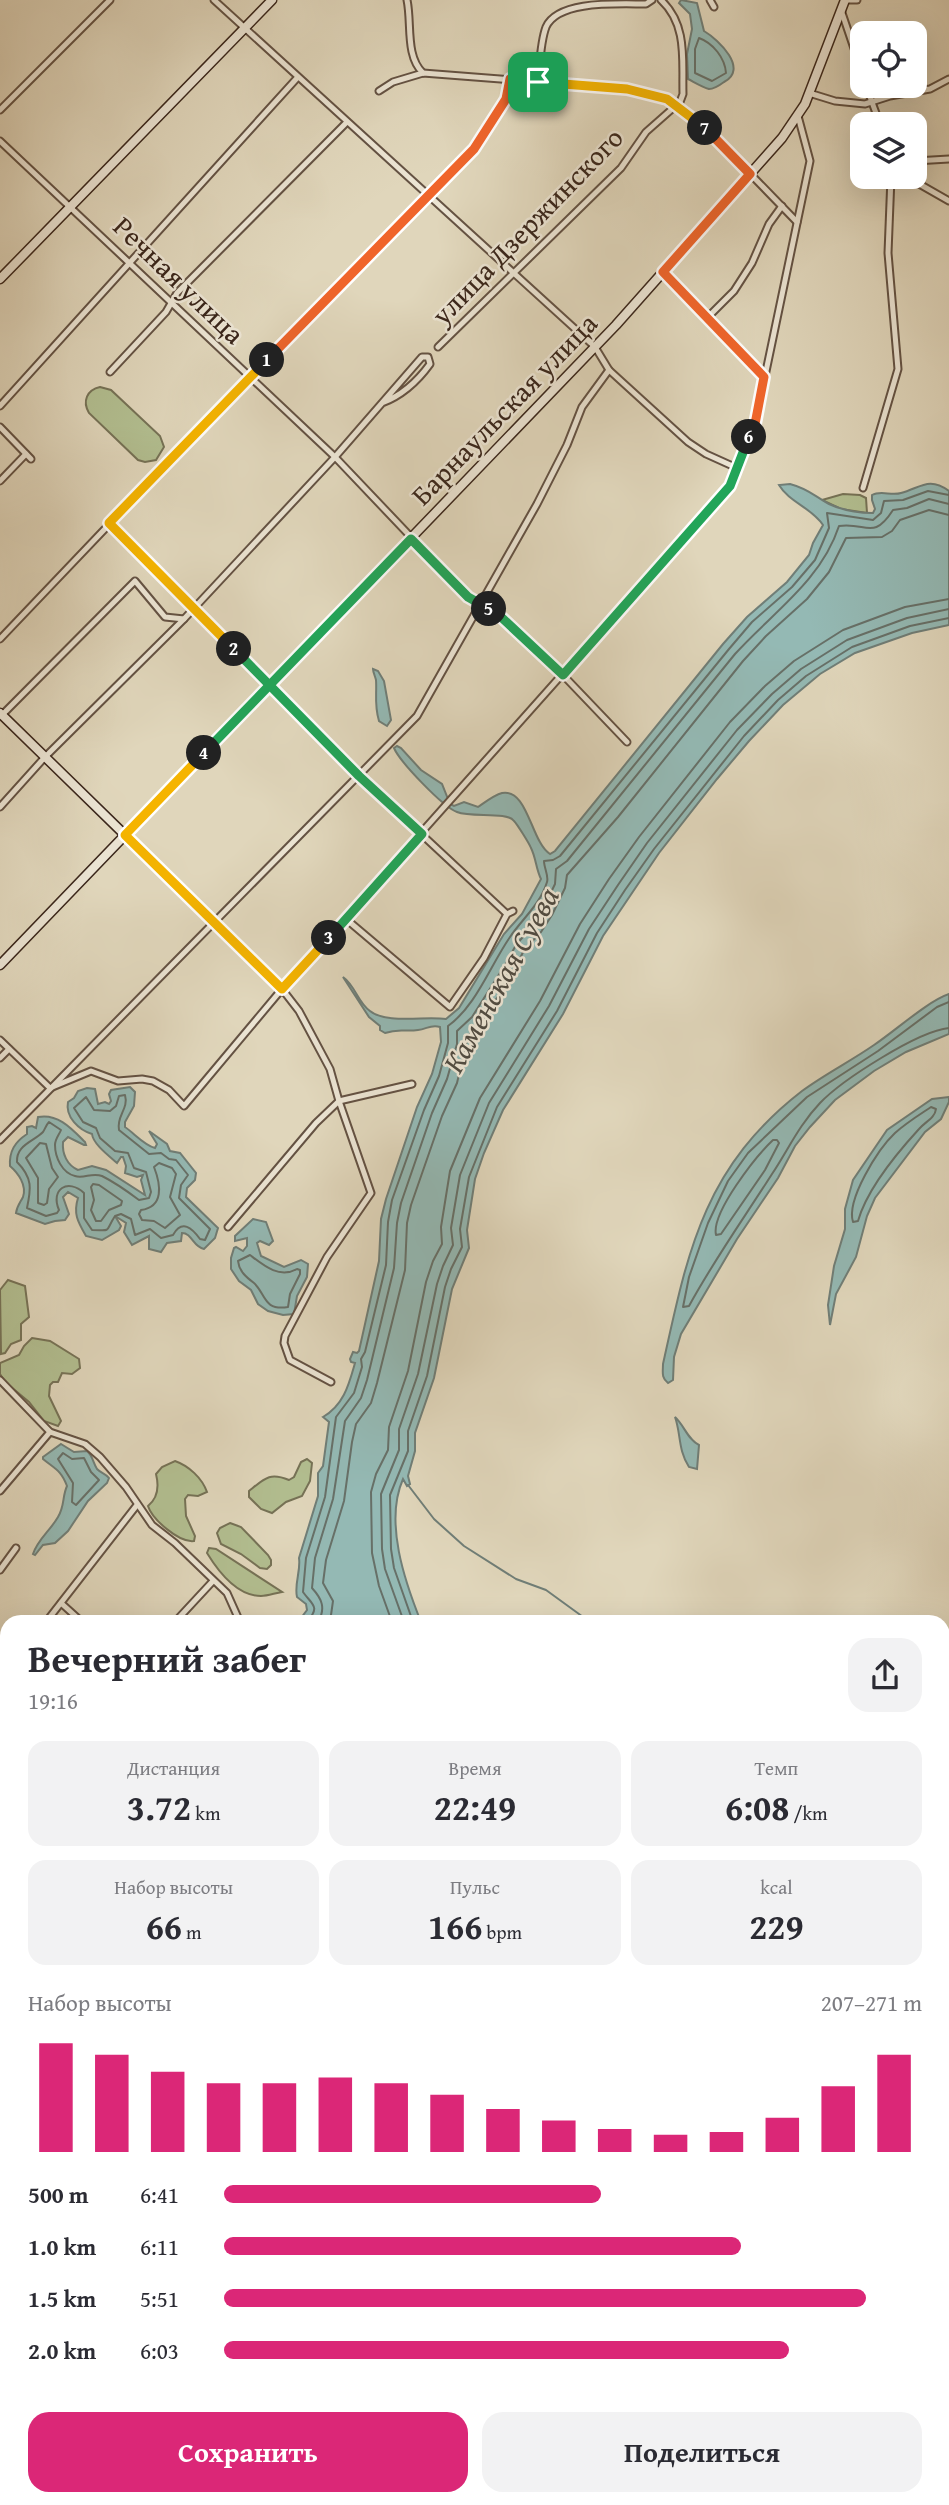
<!DOCTYPE html>
<html lang="ru">
<head>
<meta charset="utf-8">
<style>
  :root { --surface:#fff; --page:#f2f2f3; --text:#2b2b33; --muted:#7c7c81; --accent:#db2777 }
  body { margin:0; font-family:"Gentium Book Plus",serif; background:var(--page); color:var(--text); height:100vh; display:flex; flex-direction:column; font-size:26px; white-space:nowrap }
  * { box-sizing:border-box; margin:0 }
  p { font-size:23px; color:var(--muted) }
  .icon { flex:none; width:38px; height:38px; fill:none; stroke:currentColor; stroke-width:2; stroke-linecap:round; stroke-linejoin:round }
  .map { position:relative; flex:1; overflow:hidden }
  .drawer { position:absolute; left:0px; top:1615px; width:950px; height:891px; display:flex; flex-direction:column; background:var(--surface); border-radius:21px 21px 0 0; box-shadow:0 7px 28px #0002 }
  .drawer>* { flex:none }
  .fabs { position:absolute; left:850px; top:21px; display:grid; gap:14px }
  .fabs a { display:grid; place-items:center; width:77px; height:77px; border-radius:14px; background:var(--surface); box-shadow:0 7px 28px #0002; font-size:35px }
  .pin { position:absolute; display:grid; place-items:center; width:60px; height:60px; color:#fff; margin:-30px; border-radius:14px; box-shadow:0 4px 10px #0006 }
  .km { position:absolute; width:35px; height:35px; margin:-18px; border-radius:50%; background:#222; color:#fff; font-size:19px; line-height:35px; text-align:center }
  .round { display:grid; place-items:center; flex:none; width:74px; height:74px; border-radius:21px; background:var(--page) }
  .head { display:flex; align-items:center; justify-content:space-between; height:119px; padding:0 28px }
  h1 { font-size:38px; font-weight:800; line-height:52px }
  .stats { display:grid; grid-template-columns:repeat(3,1fr); gap:10px; height:119px; padding:7px 28px }
  .stats div { display:grid; align-content:center; border-radius:18px; background:var(--page); text-align:center }
  .stats b { font-size:35px; font-weight:800 }
  .stats small { font-size:19px; font-weight:400 }
  .stats p { font-size:19px }
  .chart { height:196px; padding:14px 28px }
  .chart p { display:flex; justify-content:space-between }
  .chart svg { width:100%; height:126px; margin-top:7px; stroke:var(--accent); stroke-width:6 }
  .primary-button { display:flex; gap:14px; margin-top:auto; padding:14px 28px }
  .primary-button a { flex:1; height:80px; border-radius:21px; background:var(--accent); color:#fff; font-size:28px; font-weight:800; line-height:80px; text-align:center }
  .primary-button a+a { background:var(--page); color:var(--text) }
  ul { padding:0 28px; list-style:none; font-size:23px }
  li { display:grid; grid-template-columns:112px 84px 1fr; align-items:center; height:52px }
  li i { height:18px; border-radius:9px; background:var(--accent) }
  .map>svg:first-child { display:block }
</style>
</head>
<body>
<div class="map">
<svg width="949" height="2505" viewBox="0 0 949 2505">
  <rect width="100%" height="100%" fill="#e0d6bb"/>
  <filter id="stains"><feTurbulence type="fractalNoise" baseFrequency=".00286" numOctaves="4"/><feColorMatrix values="0 0 0 0 .2 0 0 0 0 .09 0 0 0 0 .02 0 0 0 .5 -.17"/></filter>
  <radialGradient id="worn" r=".72"><stop offset=".6" stop-color="#630" stop-opacity="0"/><stop offset="1" stop-color="#630" stop-opacity=".3"/></radialGradient>
  <g fill="#b2be90" stroke="#767256" stroke-width="2">
    <path d="M 100,387 L 111,390 L 160,436 L 164,447 L 156,460 L 145,462 L 138,460 L 89,413 C 82,401 87,390 100,387 Z"/>
    <polygon points="843,494 860,495 866,498 867,513 841,509 822,500"/>
    <polygon points="8,1280 25,1286 29,1317 21,1324 21,1340 11,1344 5,1353 1,1354 0,1290"/>
    <polygon points="32,1338 50,1341 79,1359 80,1368 72,1374 62,1373 58,1382 53,1382 50,1385 49,1396 61,1421 58,1426 44,1421 29,1402 5,1382 0,1374 0,1363 19,1355 24,1346"/>
    <path d="M 307,1459 L 312,1463 L 310,1481 L 302,1496 L 286,1502 L 272,1513 L 261,1509 L 249,1497 L 249,1491 C 265,1478 270,1472 289,1480 L 294,1477 L 301,1462 Z"/>
    <path d="M 175,1461 C 189,1466 202,1478 207,1492 L 198,1496 L 188,1495 L 185,1499 L 186,1516 L 195,1536 L 194,1541 C 179,1543 152,1519 148,1506 C 158,1498 159,1486 156,1474 L 162,1467 Z"/>
    <polygon points="230,1523 241,1527 268,1555 271,1560 271,1565 267,1569 260,1568 241,1554 221,1544 217,1533 220,1528"/>
    <path d="M 209,1548 L 216,1549 L 282,1592 C 275,1593 268,1596 261,1596 C 237,1596 218,1571 207,1553 Z"/>
  </g>
  <g fill="#94b9b4" stroke="#707e77" stroke-width="2">
    <path d="M 681,0 L 697,3 L 704,31 C 719,40 749,69 724,82 C 720,85 714,89 709,89 C 702,87 694,82 688,79 L 687,54 L 692,29 L 690,14 L 679,3 Z"/>
    <path d="M 790,484 C 809,489 814,496 829,504 C 842,510 858,513 873,513 L 875,509 L 872,500 L 872,495 C 881,490 891,496 901,493 C 920,488 929,476 949,491 L 949,625 L 912,633 L 855,653 L 820,674 L 783,705 L 749,741 L 717,779 L 659,853 L 603,936 L 563,1014 L 503,1110 L 484,1153 L 475,1179 L 467,1230 L 469,1248 L 452,1289 L 434,1378 L 415,1433 L 415,1451 L 408,1476 L 410,1484 L 407,1486 L 403,1479 C 384,1522 405,1582 421,1622 L 298,1622 L 307,1610 L 306,1604 L 297,1597 C 294,1584 301,1571 299,1558 L 318,1496 L 318,1473 L 323,1466 L 329,1422 L 323,1417 C 344,1405 349,1384 355,1363 L 351,1362 L 350,1359 L 353,1352 L 357,1353 L 359,1351 L 379,1261 L 381,1219 L 386,1199 L 417,1107 L 432,1074 L 441,1042 L 440,1027 C 431,1024 427,1029 418,1030 C 404,1032 399,1028 385,1033 L 380,1030 L 380,1026 L 369,1017 L 343,977 C 355,985 358,1003 370,1011 C 386,1024 425,1016 446,1019 L 459,1008 L 504,934 L 522,914 L 541,879 C 536,869 536,858 531,848 C 529,843 517,824 514,821 C 507,811 472,818 457,812 C 443,807 400,762 394,748 L 397,746 L 401,748 L 421,770 L 442,784 L 450,804 L 454,806 L 464,802 L 478,807 C 484,803 494,795 502,793 C 528,788 531,842 550,854 L 555,851 L 723,644 L 747,617 L 787,582 L 809,555 L 813,543 L 823,525 C 812,508 789,502 779,485 Z"/>
    <path d="M 373,669 L 378,671 L 384,681 L 391,720 L 387,726 L 379,721 C 374,705 377,693 376,680 C 375,676 373,672 373,669 Z"/>
    <path d="M 949,994 L 949,1034 L 906,1052 L 874,1071 L 835,1100 L 810,1127 L 795,1146 L 778,1178 L 737,1239 L 681,1334 L 674,1357 L 673,1380 L 668,1383 C 661,1378 663,1372 663,1364 C 688,1250 704,1167 802,1091 C 825,1074 851,1061 874,1045 C 895,1031 928,1001 949,994 Z"/>
    <path d="M 130,1087 L 135,1092 L 134,1106 L 125,1122 L 125,1127 C 135,1134 144,1145 155,1148 L 157,1144 L 149,1131 L 167,1144 L 170,1151 L 180,1153 L 196,1173 L 195,1180 L 187,1188 L 186,1197 L 218,1228 L 215,1238 L 204,1249 C 193,1247 192,1233 182,1233 L 181,1241 L 167,1243 L 161,1252 L 149,1249 L 149,1236 L 132,1245 L 124,1232 L 126,1223 L 115,1216 L 121,1226 L 119,1230 L 102,1240 L 86,1236 C 78,1222 73,1214 78,1198 L 68,1192 L 63,1197 L 69,1214 L 65,1220 L 55,1221 L 45,1224 L 16,1213 C 17,1206 20,1203 23,1197 C 27,1185 18,1173 10,1166 C 9,1151 15,1142 27,1134 L 27,1127 L 32,1126 L 36,1128 L 38,1117 C 58,1113 72,1129 85,1142 L 86,1145 L 84,1145 L 68,1137 L 63,1142 C 62,1154 67,1165 78,1170 L 92,1166 L 106,1170 L 145,1195 L 141,1180 L 143,1175 L 137,1177 L 125,1173 L 126,1166 L 123,1157 L 121,1157 L 117,1163 C 109,1156 93,1144 92,1134 C 79,1130 65,1117 68,1102 L 74,1098 L 78,1091 L 87,1088 L 95,1089 L 98,1104 L 105,1102 L 109,1104 L 111,1101 L 109,1094 L 111,1090 Z"/>
    <polygon points="949,1097 949,1102 941,1119 925,1132 875,1198 867,1216 856,1257 836,1294 830,1325 828,1305 834,1266 845,1229 845,1209 853,1180 887,1130 932,1099"/>
    <polygon points="253,1219 266,1222 273,1241 269,1245 260,1241 257,1243 261,1256 284,1267 301,1260 308,1264 307,1277 297,1296 294,1314 283,1315 268,1311 258,1304 251,1290 239,1281 231,1269 231,1258 234,1248 236,1247 243,1251 247,1246 247,1238 235,1241 235,1236"/>
    <path d="M 675,1417 C 684,1425 688,1440 699,1445 L 697,1469 L 689,1467 C 678,1450 681,1434 675,1417 Z"/>
    <path d="M 61,1444 L 74,1452 L 87,1451 C 93,1456 93,1463 97,1469 C 101,1473 105,1473 109,1478 L 107,1483 L 88,1501 L 68,1531 L 55,1543 L 43,1545 L 35,1555 L 33,1554 C 38,1539 50,1531 58,1517 C 65,1505 62,1497 67,1486 C 61,1470 55,1469 43,1459 L 43,1457 Z"/>
    <polygon points="943,1904 949,1914 949,2011 943,2020"/>
    <polygon points="7,2331 7,2490 0,2505 0,2343"/>
    <polygon points="943,2478 949,2480 949,2505 824,2505 833,2499 943,2499"/>
  </g>
  <g fill="none" stroke-linecap="round" stroke-linejoin="round">
    <g stroke="#677068" stroke-width="2">
      <path d="M 699,38 C 713,43 725,58 726,73 L 712,81 L 695,73 L 695,49 Z"/>
      <path d="M 949,1002 L 937,1007 L 878,1051 L 807,1097 L 748,1153 L 728,1181 L 708,1223 L 689,1277 L 683,1307 L 689,1306 C 714,1260 744,1218 772,1174 C 788,1150 799,1125 820,1103 C 842,1080 918,1031 949,1028"/>
      <path d="M 125,1095 C 129,1109 116,1116 119,1130 L 149,1154 L 161,1153 L 169,1159 L 176,1160 L 188,1175 L 181,1185 L 179,1198 L 210,1229 L 205,1240 L 200,1239 C 192,1228 182,1219 173,1235 L 161,1238 L 150,1229 L 135,1235 L 131,1219 L 121,1214 L 115,1216 C 104,1233 113,1230 92,1230 L 84,1218 L 84,1193 C 68,1178 50,1189 59,1210 L 57,1213 L 46,1216 L 27,1208 C 31,1189 33,1178 17,1162 C 16,1145 33,1142 43,1132 C 45,1129 46,1125 49,1122 L 61,1130 C 59,1135 55,1139 55,1145 C 55,1157 62,1173 75,1176 C 84,1179 92,1172 102,1176 C 112,1181 131,1194 139,1200 L 149,1198 L 151,1192 L 146,1172 L 134,1168 L 128,1153 L 115,1151 L 100,1138 L 96,1128 L 83,1122 L 74,1108 L 86,1097 L 94,1110 L 110,1111 L 116,1106 L 119,1096 Z"/>
      <path d="M 931,1107 L 936,1109 C 935,1118 925,1122 919,1129 C 897,1153 867,1189 858,1221 L 853,1222 C 846,1200 878,1149 895,1133 C 906,1123 919,1115 931,1107 Z"/>
      <path d="M 773,1140 L 777,1140 L 779,1143 L 765,1170 L 721,1234 L 716,1235 C 711,1213 756,1156 773,1140 Z"/>
      <polygon points="40,1143 46,1144 52,1168 58,1177 49,1189 47,1203 44,1205 38,1203 38,1178 26,1158"/>
      <path d="M 159,1163 L 172,1168 L 176,1174 L 170,1197 L 180,1215 L 165,1228 L 154,1221 L 142,1220 L 139,1214 L 141,1210 C 164,1207 161,1185 154,1167 Z"/>
      <polygon points="93,1184 99,1185 122,1201 121,1205 109,1210 101,1221 96,1221 91,1210 94,1200 91,1187"/>
      <path d="M 250,1255 C 263,1265 279,1279 297,1269 L 300,1270 L 300,1274 L 290,1294 L 288,1307 C 263,1311 266,1294 254,1283 C 246,1277 239,1271 238,1261 Z"/>
      <polygon points="63,1453 72,1459 84,1458 91,1472 99,1480 76,1505 72,1502 73,1483 58,1459"/>
      <path d="M 307,1622 C 321,1606 312,1605 303,1592 L 306,1558 L 325,1497 L 336,1417 L 354,1393 L 362,1367 L 361,1359 L 365,1352 L 386,1265 L 388,1222 L 392,1200 L 424,1110 L 439,1076 L 448,1043 L 448,1026 C 476,1006 490,966 510,937 C 522,919 540,905 547,882 C 549,876 544,868 544,861 L 553,860 L 560,856 L 729,649 L 752,622 L 792,587 L 815,560 L 829,528 L 827,513 L 873,520 L 881,513 L 884,501 L 903,500 L 928,491 L 949,495"/>
      <path d="M 318,1622 C 326,1608 322,1599 312,1588 L 315,1558 L 333,1499 L 345,1421 L 361,1398 L 367,1380 L 394,1268 L 397,1223 L 401,1203 L 432,1113 L 447,1079 L 457,1044 L 457,1031 L 472,1017 L 505,965 L 516,945 L 533,925 L 544,907 L 555,884 L 556,869 L 567,861 L 735,654 C 772,613 821,581 839,526 C 867,522 873,541 893,510 L 907,508 L 929,499 L 949,504"/>
      <polyline points="330,1622 333,1601 323,1583 326,1560 344,1501 352,1442 356,1424 371,1403 377,1383 405,1270 407,1223 411,1205 442,1116 457,1083 468,1036 481,1023 514,971 524,950 541,932 552,915 565,888 567,875 618,817 743,661 766,636 807,599 829,572 846,538 882,537 892,531 900,520 929,510 949,515"/>
      <polyline points="392,1622 379,1586 372,1553 371,1492 376,1474 388,1450 389,1427 408,1371 426,1282 433,1261 442,1244 441,1227 450,1171 480,1098 540,1001 580,924 609,879 639,837 730,722 765,686 794,661 843,630 905,607 949,599"/>
      <polyline points="404,1622 385,1569 382,1549 381,1494 399,1450 399,1429 418,1374 437,1284 443,1266 453,1245 451,1228 460,1175 489,1103 549,1006 589,929 618,885 647,843 737,730 772,694 801,669 847,640 907,618 949,609"/>
      <polyline points="413,1622 394,1568 391,1549 390,1495 408,1451 408,1431 427,1376 445,1287 451,1269 462,1247 460,1229 469,1177 497,1107 557,1011 597,933 625,890 654,849 744,736 778,700 806,676 852,647 910,626 949,618"/>
    </g>
    <g stroke="#707e77" stroke-width="2">
      <polyline points="408,1485 434,1519 464,1546 516,1579 546,1590 590,1622"/>
      <polyline points="468,2499 470,2505"/>
      <polyline points="595,2499 610,2505"/>
      <polyline points="443,2505 448,2499"/>
      <polyline points="565,2505 573,2499"/>
    </g>
    <defs>
      <g id="street">
        <polyline points="214,0 595,347 609,370 688,442 706,454 737,468"/>
        <path d="M 407,0 C 412,23 405,56 423,73"/>
        <polyline points="710,0 714,7"/>
        <polyline points="844,0 857,0"/>
        <polyline points="841,10 863,75"/>
        <path d="M 538,82 C 540,65 540,43 546,27 C 558,0 617,4 646,4 L 652,0"/>
        <polyline points="866,86 880,124"/>
        <polyline points="379,91 393,82 423,73 627,89 667,99 698,120 797,222"/>
        <polyline points="809,93 835,101 865,104 890,96 930,89 949,79"/>
        <polyline points="0,110 110,0"/>
        <polyline points="0,141 335,457 468,597 500,616 563,675 627,742"/>
        <polyline points="915,161 949,159"/>
        <polyline points="907,177 949,201"/>
        <polyline points="663,272 764,377"/>
        <polyline points="707,318 734,291 752,263 769,224 782,206"/>
        <path d="M 438,347 L 621,168 L 646,132 L 680,102 L 683,94 C 682,61 688,25 661,0"/>
        <polyline points="110,372 166,312 177,293 347,122"/>
        <polyline points="0,406 298,77"/>
        <polyline points="0,427 31,459"/>
        <polyline points="0,481 26,454"/>
        <polyline points="863,488 898,369 888,253 891,177"/>
        <polyline points="109,523 359,776 507,914"/>
        <polyline points="0,639 242,385 474,149 506,98 510,79"/>
        <polyline points="1,716 135,581 165,617 184,619"/>
        <path d="M 0,807 L 45,757 L 184,619 L 335,457 L 422,357 L 428,357 L 430,364 C 417,382 403,395 382,403"/>
        <polyline points="125,835 282,989 299,1011 330,1069 339,1101 371,1193 327,1257 285,1336 284,1343 290,1360 331,1382"/>
        <polyline points="346,919 450,1007 484,958 507,914 513,911"/>
        <polyline points="0,1040 50,1088 91,1071 118,1081 142,1079 153,1081 169,1090 184,1106 282,989 730,486 755,424 810,161 798,116"/>
        <polyline points="0,1058 9,1049"/>
        <polyline points="0,1140 417,716 537,504 567,445 582,407 609,370"/>
        <polyline points="228,1227 316,1123 339,1101 412,1084"/>
        <polyline points="0,1380 50,1432 85,1444 100,1457 126,1487 152,1525 175,1543 227,1593 240,1622"/>
        <polyline points="0,1491 50,1432"/>
        <polyline points="0,1570 16,1548"/>
        <polyline points="61,1603 82,1622"/>
        <polyline points="46,1622 137,1505"/>
        <polyline points="175,1622 213,1581"/>
        <polyline points="0,1681 7,1672"/>
        <polyline points="0,1699 7,1706"/>
        <polyline points="0,1788 7,1779"/>
        <polyline points="0,1877 7,1868"/>
        <polyline points="0,1985 7,1974"/>
      </g>
      <g id="secondary">
        <polyline points="0,279 272,0"/>
        <polyline points="0,713 125,835"/>
        <polyline points="0,965 616,325 782,138 805,104 845,0"/>
      </g>
    </defs>
    <use href="#street" stroke="#645243" stroke-width="9"/>
    <use href="#secondary" stroke="#3a261b" stroke-width="11"/>
    <use href="#street" stroke="#ebe4d3" stroke-width="5"/>
    <use href="#secondary" stroke="#ebe4d3" stroke-width="8"/>
  </g>
  <g fill="none" stroke-linecap="round" stroke-linejoin="round">
    <defs>
      <polyline id="split-1" points="267,360 474,149 506,99 510,79 538,82"/>
      <polyline id="split-2" points="234,649 109,523 267,360"/>
      <polyline id="split-3" points="234,649 359,776 422,834 329,938"/>
      <polyline id="split-4" points="204,753 125,835 282,989 329,938"/>
      <polyline id="split-5" points="204,753 411,539 468,597 489,609"/>
      <polyline id="split-6" points="489,609 500,616 563,675 730,486 749,437"/>
      <polyline id="split-7" points="705,128 750,174 663,272 764,377 755,424 749,437"/>
      <polyline id="split-8" points="538,82 627,89 667,99 705,128"/>
    </defs>
    <use href="#split-1" stroke="#fff" stroke-width="14"/>
    <use href="#split-2" stroke="#fff" stroke-width="14"/>
    <use href="#split-3" stroke="#fff" stroke-width="14"/>
    <use href="#split-4" stroke="#fff" stroke-width="14"/>
    <use href="#split-5" stroke="#fff" stroke-width="14"/>
    <use href="#split-6" stroke="#fff" stroke-width="14"/>
    <use href="#split-7" stroke="#fff" stroke-width="14"/>
    <use href="#split-8" stroke="#fff" stroke-width="14"/>
    <use href="#split-1" stroke="#f0652b" stroke-width="9"/>
    <use href="#split-2" stroke="#f5b400" stroke-width="9"/>
    <use href="#split-3" stroke="#22a559" stroke-width="9"/>
    <use href="#split-4" stroke="#f5b400" stroke-width="9"/>
    <use href="#split-5" stroke="#22a559" stroke-width="9"/>
    <use href="#split-6" stroke="#22a559" stroke-width="9"/>
    <use href="#split-7" stroke="#f0652b" stroke-width="9"/>
    <use href="#split-8" stroke="#f5b400" stroke-width="9"/>
  </g>
  <g text-anchor="middle" stroke-width="5" stroke-linejoin="round" paint-order="stroke">
    <g font-size="28" fill="#3a261b" stroke="#ebe4d3">
      <text transform="translate(527 226) rotate(-46)" y="10">улица Дзержинского</text>
      <text transform="translate(179 280) rotate(44)" y="10">Речная улица</text>
      <text transform="translate(504 409) rotate(-46)" y="10">Барнаульская улица</text>
    </g>
    <g font-size="30" font-style="italic" fill="#504b41" stroke="#ebe4d3">
      <text transform="translate(501 980) rotate(-61)" y="10">Каменская Суева</text>
    </g>
  </g>
  <rect width="100%" height="100%" filter="url(#stains)"/>
  <rect width="100%" height="100%" fill="url(#worn)"/>
</svg>
<div class="fabs">
<a><svg class="icon" aria-label="locate" viewBox="0 0 24 24"><circle cx="12" cy="12" r="6"/><path d="M12 2v4M12 18v4M2 12h4M18 12h4"/></svg></a>
<a><svg class="icon" aria-label="layers" viewBox="0 0 24 24"><path d="M12 4l9 5-9 5-9-5zM3 14l9 5 9-5"/></svg></a>
</div>
<div class="pin" style="left:538px;top:82px;background:#1e9e55"><svg class="icon" aria-label="arrive" viewBox="0 0 24 24"><path d="M6 21V4h12l-3 4 3 4H6"/></svg></div>
<b class="km" style="left:267px;top:360px">1</b>
<b class="km" style="left:234px;top:649px">2</b>
<b class="km" style="left:329px;top:938px">3</b>
<b class="km" style="left:204px;top:753px">4</b>
<b class="km" style="left:489px;top:609px">5</b>
<b class="km" style="left:749px;top:437px">6</b>
<b class="km" style="left:705px;top:128px">7</b>
<section class="drawer">
<div class="head"><div><h1>Вечерний забег</h1><p>19:16</p></div><a class="round"><svg class="icon" aria-label="share" viewBox="0 0 24 24"><path d="M12 15V3M7 8l5-5 5 5M5 13v7h14v-7"/></svg></a></div>
<div class="stats">
<div><p>Дистанция</p><b>3.72<small> km</small></b></div>
<div><p>Время</p><b>22:49</b></div>
<div><p>Темп</p><b>6:08<small> /km</small></b></div>
</div>
<div class="stats">
<div><p>Набор высоты</p><b>66<small> m</small></b></div>
<div><p>Пульс</p><b>166<small> bpm</small></b></div>
<div><p>kcal</p><b>229</b></div>
</div>
<div class="chart"><p><span>Набор высоты</span>207–271 m</p>
<svg viewBox="0 0 160 44" preserveAspectRatio="none"><path d="M5 44V6M15 44V10M25 44V16M35 44V20M45 44V20M55 44V18M65 44V20M75 44V24M85 44V29M95 44V33M105 44V36M115 44V38M125 44V37M135 44V32M145 44V21M155 44V10"/></svg>
</div>
<ul>
<li><b>500 m</b>6:41<i style="width:54%"></i></li>
<li><b>1.0 km</b>6:11<i style="width:74%"></i></li>
<li><b>1.5 km</b>5:51<i style="width:92%"></i></li>
<li><b>2.0 km</b>6:03<i style="width:81%"></i></li>
</ul>
<div class="primary-button"><a>Сохранить</a><a>Поделиться</a></div>
</section>
</div>
</body>
</html>
